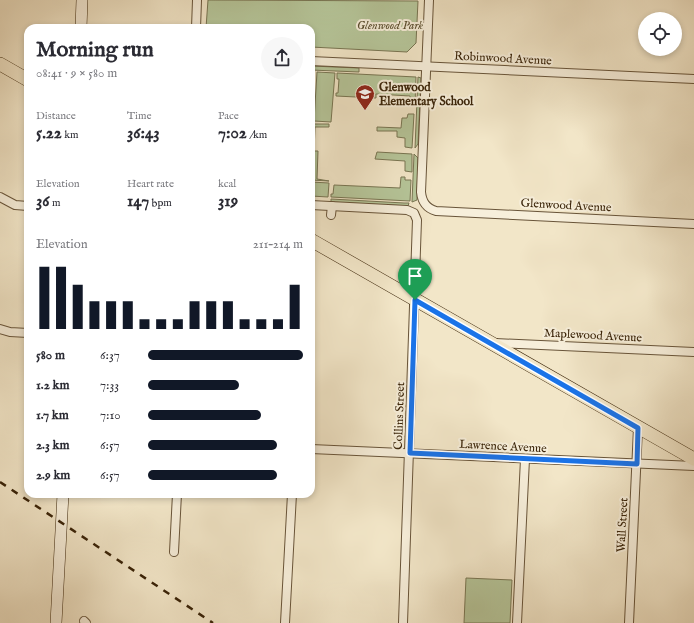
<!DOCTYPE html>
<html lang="en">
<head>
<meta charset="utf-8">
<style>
  :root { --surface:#fff; --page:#f7f7f7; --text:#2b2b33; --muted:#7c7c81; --accent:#111827 }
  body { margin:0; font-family:"IM FELL English",serif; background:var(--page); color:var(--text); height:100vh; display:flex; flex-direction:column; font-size:15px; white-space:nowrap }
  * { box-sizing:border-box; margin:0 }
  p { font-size:13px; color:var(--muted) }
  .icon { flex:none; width:22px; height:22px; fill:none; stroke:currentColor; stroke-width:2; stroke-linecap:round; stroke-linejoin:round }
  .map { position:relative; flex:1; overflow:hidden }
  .sheet { position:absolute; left:24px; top:24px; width:291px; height:474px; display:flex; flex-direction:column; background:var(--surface); border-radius:12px; box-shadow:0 2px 6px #0003 }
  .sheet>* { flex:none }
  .tools { position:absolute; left:638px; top:12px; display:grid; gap:8px }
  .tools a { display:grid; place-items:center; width:44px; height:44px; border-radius:50%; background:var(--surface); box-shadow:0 2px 6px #0003; font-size:20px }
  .pin { position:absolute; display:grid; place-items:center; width:34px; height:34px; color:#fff; margin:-41px -17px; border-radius:50% 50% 50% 0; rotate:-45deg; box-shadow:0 0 4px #0007 }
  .pin .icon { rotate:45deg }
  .round { display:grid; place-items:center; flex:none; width:42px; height:42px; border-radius:21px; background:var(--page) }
  .summary { display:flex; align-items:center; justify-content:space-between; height:68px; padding:0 12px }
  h1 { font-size:22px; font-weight:700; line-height:30px }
  .stats { display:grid; grid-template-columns:repeat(3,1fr); gap:6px; height:68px; padding:4px 12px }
  .stats div { display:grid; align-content:center }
  .stats b { font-size:17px; font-weight:700 }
  .stats small { font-size:11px; font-weight:400 }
  .stats p { font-size:11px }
  .chart { height:112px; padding:8px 12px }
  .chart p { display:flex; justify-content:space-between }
  .chart svg { width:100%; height:72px; margin-top:4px; stroke:var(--accent); stroke-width:6 }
  ul { padding:0 12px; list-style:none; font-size:13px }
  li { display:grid; grid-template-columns:64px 48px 1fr; align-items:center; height:30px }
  li i { height:10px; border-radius:5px; background:var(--accent) }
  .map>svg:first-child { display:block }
</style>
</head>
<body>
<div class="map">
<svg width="694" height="623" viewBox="0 0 694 623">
  <rect width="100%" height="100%" fill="#f2e6c8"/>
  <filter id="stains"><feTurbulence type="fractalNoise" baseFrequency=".005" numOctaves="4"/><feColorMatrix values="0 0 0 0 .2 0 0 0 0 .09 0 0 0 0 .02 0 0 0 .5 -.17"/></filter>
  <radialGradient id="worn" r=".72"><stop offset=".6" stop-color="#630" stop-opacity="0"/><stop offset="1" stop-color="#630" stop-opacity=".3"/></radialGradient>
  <g fill="#b6c69a" stroke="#787552">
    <polygon points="208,0 418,1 416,43 407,52 311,47 311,28 206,28"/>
    <polygon points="311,66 359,68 359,72 311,70"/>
    <polygon points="317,72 335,73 331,122 314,121"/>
    <polygon points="337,73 416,77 415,104 410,104 410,96 376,94 376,98 336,96 336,93 338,93 339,79 337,79"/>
    <polygon points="418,77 421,78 418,144 415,148"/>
    <polygon points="408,114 414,114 412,148 405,147 405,138 397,137 397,131 377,131 377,127 401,128 402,118 407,118"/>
    <polygon points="314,124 329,124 329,127 315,127 314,151 318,151 317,179 329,181 311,180"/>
    <polygon points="377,152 412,154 412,172 405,171 405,161 375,159"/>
    <polygon points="414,154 418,158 417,200 412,202"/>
    <polygon points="401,177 405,177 405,180 411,180 410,201 331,197 331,194 333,194 334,185 400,188"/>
    <polygon points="311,182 329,183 328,197 311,196"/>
    <polygon points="331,199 404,203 409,203 408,206 331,202"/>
    <polygon points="466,578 512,580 510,623 464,623"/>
  </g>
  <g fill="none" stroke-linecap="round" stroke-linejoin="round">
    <defs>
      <g id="minor">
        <path d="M 429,0 L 421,192 C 422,202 426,208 436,211 L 694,224"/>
        <polyline points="196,28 197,0"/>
        <polyline points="311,61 694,79"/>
        <polyline points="0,197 15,205 28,206"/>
        <polyline points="311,205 407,210 414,213 417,220 403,623"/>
        <polyline points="331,215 332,206"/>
        <polyline points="0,329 10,332 28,333"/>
        <polyline points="495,343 694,352"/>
        <polyline points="311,449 694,466"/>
        <polyline points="174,552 177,494"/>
        <polyline points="84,621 86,623"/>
        <polyline points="285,623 292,494"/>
        <polyline points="517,623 525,459"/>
        <polyline points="629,623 638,428"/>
      </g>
      <g id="secondary">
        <polyline points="81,28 82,0"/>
        <polyline points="56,623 63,494"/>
      </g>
      <g id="primary">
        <polyline points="0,64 28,80"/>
        <polyline points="311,240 694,459"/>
      </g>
    </defs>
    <use href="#minor" stroke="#685439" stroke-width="10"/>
    <use href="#secondary" stroke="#3a2409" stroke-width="12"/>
    <use href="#primary" stroke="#3a2409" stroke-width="14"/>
    <use href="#minor" stroke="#f7efdb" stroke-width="8"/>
    <use href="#secondary" stroke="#f7efdb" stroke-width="11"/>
    <use href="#primary" stroke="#f2e6c8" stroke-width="13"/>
    <polyline stroke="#3a2409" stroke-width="2.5" stroke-dasharray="7 7" stroke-linecap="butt" points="0,482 213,623"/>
  </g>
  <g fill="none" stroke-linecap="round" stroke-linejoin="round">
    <defs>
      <polygon id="route" points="415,300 638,428 637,464 410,453"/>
    </defs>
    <use href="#route" stroke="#fff" stroke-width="8"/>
    <use href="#route" stroke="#1a73e8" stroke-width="5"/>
  </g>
  <defs>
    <symbol id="school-pin" viewBox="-11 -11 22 30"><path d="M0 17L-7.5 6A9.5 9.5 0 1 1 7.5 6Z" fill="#8f2418" stroke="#f7efdb"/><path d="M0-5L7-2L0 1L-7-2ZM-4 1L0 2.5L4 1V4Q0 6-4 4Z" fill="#fff"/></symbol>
  </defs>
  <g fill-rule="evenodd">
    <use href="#school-pin" x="354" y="83" width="22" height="30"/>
  </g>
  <g text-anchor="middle" stroke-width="4" stroke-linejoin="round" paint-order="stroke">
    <g font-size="12" font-style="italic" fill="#594c2d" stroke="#f7efdb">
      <text x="390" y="29">Glenwood Park</text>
    </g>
    <g font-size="12" fill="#3a2409" stroke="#f7efdb">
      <text transform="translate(503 58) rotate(3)" y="4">Robinwood Avenue</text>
      <text transform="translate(566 205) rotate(3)" y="4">Glenwood Avenue</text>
      <text transform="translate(593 335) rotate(3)" y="4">Maplewood Avenue</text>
      <text transform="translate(399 416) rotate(-88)" y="4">Collins Street</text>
      <text transform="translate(503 446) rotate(3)" y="4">Lawrence Avenue</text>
      <text transform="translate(622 525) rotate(-87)" y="4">Wall Street</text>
    </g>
    <g font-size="12" font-weight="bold" fill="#3a2409" stroke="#f7efdb" text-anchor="start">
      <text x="379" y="91">Glenwood<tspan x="379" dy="14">Elementary School</tspan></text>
    </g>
  </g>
  <rect width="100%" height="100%" filter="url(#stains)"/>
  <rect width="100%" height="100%" fill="url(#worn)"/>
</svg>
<div class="tools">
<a><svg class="icon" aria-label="locate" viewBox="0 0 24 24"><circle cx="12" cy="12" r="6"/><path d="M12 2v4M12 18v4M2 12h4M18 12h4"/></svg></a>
</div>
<div class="pin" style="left:415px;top:300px;background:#1e9e55"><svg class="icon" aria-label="arrive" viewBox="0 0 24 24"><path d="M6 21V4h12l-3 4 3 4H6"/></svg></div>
<section class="sheet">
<div class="summary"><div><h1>Morning run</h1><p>08:41 · 9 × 580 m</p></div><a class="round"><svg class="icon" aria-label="share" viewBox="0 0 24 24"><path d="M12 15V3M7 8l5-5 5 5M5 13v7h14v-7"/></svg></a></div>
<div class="stats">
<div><p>Distance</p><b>5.22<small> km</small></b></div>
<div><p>Time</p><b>36:43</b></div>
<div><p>Pace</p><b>7:02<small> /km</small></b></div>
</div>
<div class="stats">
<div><p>Elevation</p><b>36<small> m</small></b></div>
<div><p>Heart rate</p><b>147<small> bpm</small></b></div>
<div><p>kcal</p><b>319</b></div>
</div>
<div class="chart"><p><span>Elevation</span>211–214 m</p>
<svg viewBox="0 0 160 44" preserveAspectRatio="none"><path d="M5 44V6M15 44V6M25 44V17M35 44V27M45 44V27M55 44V27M65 44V38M75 44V38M85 44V38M95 44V27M105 44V27M115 44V27M125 44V38M135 44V38M145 44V38M155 44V17"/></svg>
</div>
<ul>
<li><b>580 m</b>6:37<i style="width:100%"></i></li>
<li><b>1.2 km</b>7:33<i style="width:59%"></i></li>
<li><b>1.7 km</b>7:10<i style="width:73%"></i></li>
<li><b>2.3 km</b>6:57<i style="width:83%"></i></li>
<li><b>2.9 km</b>6:57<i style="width:83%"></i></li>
</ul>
</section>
</div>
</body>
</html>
